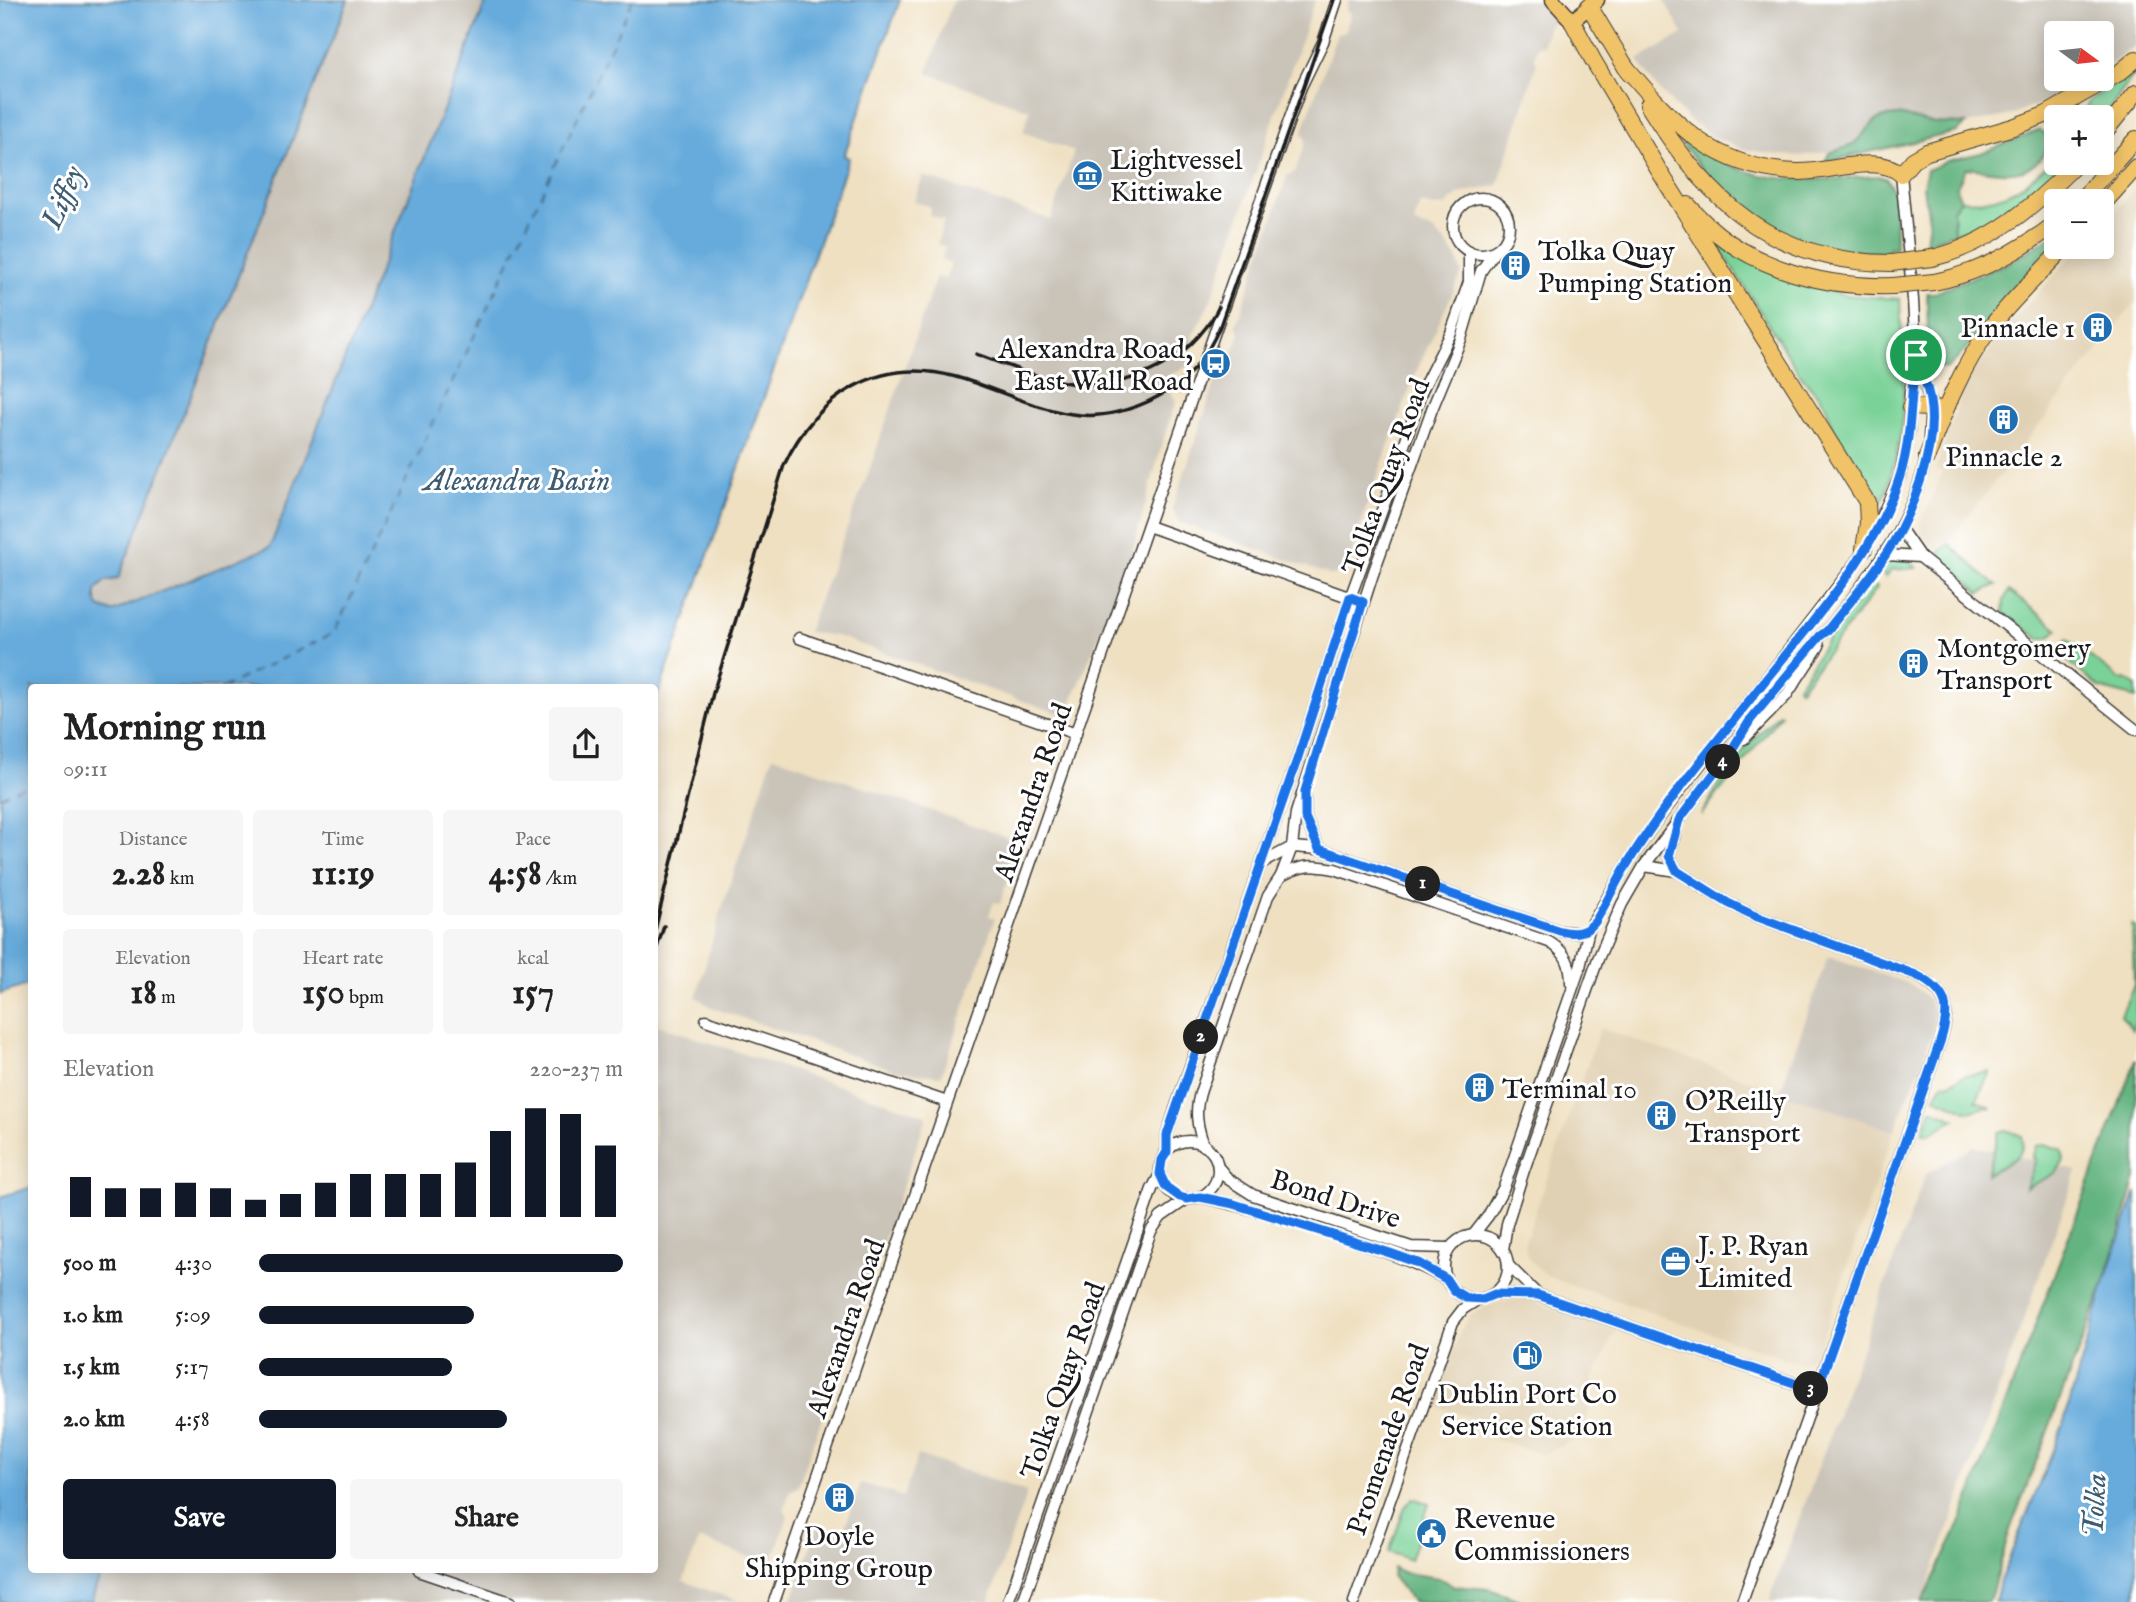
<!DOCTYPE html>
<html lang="en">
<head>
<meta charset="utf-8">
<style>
  :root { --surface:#fff; --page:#f6f6f6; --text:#222; --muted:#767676; --accent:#111827 }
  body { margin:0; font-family:"IM FELL English",serif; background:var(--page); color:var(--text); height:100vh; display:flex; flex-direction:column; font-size:26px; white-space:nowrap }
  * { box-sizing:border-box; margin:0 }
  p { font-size:23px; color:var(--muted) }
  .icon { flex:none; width:38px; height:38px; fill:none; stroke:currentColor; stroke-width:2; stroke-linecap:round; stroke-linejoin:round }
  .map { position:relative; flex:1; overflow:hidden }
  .panel { position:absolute; left:28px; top:684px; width:630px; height:889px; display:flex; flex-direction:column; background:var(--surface); border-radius:7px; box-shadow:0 4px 18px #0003 }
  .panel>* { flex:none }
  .needle { width:46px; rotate:105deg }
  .buttons { position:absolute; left:2044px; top:21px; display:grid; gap:14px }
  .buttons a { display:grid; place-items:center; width:70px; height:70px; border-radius:7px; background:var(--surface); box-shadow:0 4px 18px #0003; font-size:35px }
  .pin { position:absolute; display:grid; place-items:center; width:60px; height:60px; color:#fff; margin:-30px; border:4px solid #fff; border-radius:50%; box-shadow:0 2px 7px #0007 }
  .km { position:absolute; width:35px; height:35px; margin:-18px; border-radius:50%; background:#222; color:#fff; font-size:19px; line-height:35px; text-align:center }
  .round { display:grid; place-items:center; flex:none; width:74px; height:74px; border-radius:7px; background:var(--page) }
  .summary { display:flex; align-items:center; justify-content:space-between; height:119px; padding:0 35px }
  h1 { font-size:38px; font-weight:800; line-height:52px }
  .figures { display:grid; grid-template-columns:repeat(3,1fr); gap:10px; height:119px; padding:7px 35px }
  .figures div { display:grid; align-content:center; border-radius:7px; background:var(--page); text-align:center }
  .figures b { font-size:35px; font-weight:800 }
  .figures small { font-size:19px; font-weight:400 }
  .figures p { font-size:19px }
  .chart { height:196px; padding:14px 35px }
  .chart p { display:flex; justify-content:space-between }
  .chart svg { width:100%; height:126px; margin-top:7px; stroke:var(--accent); stroke-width:6 }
  .action { display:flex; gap:14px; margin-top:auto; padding:14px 35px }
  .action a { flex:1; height:80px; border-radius:7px; background:var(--accent); color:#fff; font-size:28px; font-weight:800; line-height:80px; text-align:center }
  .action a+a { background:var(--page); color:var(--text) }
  ul { padding:0 35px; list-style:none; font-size:23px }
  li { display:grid; grid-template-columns:112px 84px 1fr; align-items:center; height:52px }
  li i { height:18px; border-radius:9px; background:var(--accent) }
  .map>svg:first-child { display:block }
</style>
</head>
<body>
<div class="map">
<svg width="2136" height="1602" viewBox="0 0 2136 1602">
  <rect width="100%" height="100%" fill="#fff"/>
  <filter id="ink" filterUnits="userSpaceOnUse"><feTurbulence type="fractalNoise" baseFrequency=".0143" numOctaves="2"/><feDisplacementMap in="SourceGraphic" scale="14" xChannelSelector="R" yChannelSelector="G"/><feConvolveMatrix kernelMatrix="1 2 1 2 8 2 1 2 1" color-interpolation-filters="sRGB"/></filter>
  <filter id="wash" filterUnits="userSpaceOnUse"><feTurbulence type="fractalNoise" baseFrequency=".00686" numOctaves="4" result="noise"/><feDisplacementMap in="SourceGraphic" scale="28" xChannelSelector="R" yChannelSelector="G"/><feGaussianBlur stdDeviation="1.57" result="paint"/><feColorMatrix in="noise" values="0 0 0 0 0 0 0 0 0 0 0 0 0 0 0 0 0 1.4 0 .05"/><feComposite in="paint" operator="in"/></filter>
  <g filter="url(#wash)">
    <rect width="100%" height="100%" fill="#efe0c1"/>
    <g fill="#e1d1b4">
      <polygon points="2136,188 2136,301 1941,551 1931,546 1921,533 1921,522 1942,473 1935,470 1966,383 1994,342 2080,247 2102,247 2102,225"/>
      <polygon points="1600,1028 1894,1131 1816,1355 1800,1364 1546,1276 1528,1258 1524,1244"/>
      <polygon points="1521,1297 1616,1330 1592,1381 1588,1415 1576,1438 1542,1455 1495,1439 1489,1424 1433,1405 1460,1330 1472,1314 1491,1303"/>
    </g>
    <g fill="#c9c3b8">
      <polygon points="348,0 487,0 270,547 116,611 103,610 97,603 96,590 106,581 118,579"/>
      <polygon points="953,0 1315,0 1211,300 1192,337 1196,343 1186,355 1190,360 1188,366 1162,379 1176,401 1164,437 1129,563 1066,716 836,636 807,632 868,474 936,277 945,279 951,264 941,260 946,247 937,244 944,221 929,215 931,207 914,201 923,176 1051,220 1074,151 1023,132 1030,110 927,73"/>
      <polygon points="1349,0 1537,0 1554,23 1549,25 1543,46 1538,45 1534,58 1537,63 1498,185 1459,194 1445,206 1434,207 1420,203 1414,223 1430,229 1444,241 1457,258 1462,273 1417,370 1369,499 1347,570 1333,576 1179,522 1172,509 1223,360 1232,355 1240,333 1236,325 1287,176 1295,172 1306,140 1302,133 1337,34 1346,30 1351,13 1346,11"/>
      <polygon points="1664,0 1705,0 1707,3 1713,0 2136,0 2136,45 2102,71 2102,33 2056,33 2056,79 2090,79 2046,102 2007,116 1966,124 1933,123 1898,115 1887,116 1876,120 1853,145 1844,149 1801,156 1779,155 1744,149 1715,138 1687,118 1657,88 1638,60 1683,34"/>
      <polygon points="773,756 1021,842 1000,904 994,902 991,910 989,916 995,918 941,1076 898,1071 713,1008 696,997 721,911"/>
      <polygon points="1828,956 1912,985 1930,1000 1934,1014 1933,1029 1924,1058 1894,1131 1780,1092"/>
      <polygon points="655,1024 927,1116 880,1251 875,1251 873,1257 877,1260 869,1284 864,1289 862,1295 864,1298 798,1487 790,1491 788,1498 784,1508 788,1516 771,1565 699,1539 683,1581 741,1602 91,1602 102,1570 654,1570"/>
      <polygon points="1974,1146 2077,1171 1922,1602 1769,1602 1925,1175"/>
      <polygon points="918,1455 1027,1492 989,1602 791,1602 817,1527 842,1535 861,1483 903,1497"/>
    </g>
    <g fill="#7ad298" stroke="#4b775a" stroke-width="2">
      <polygon points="2136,71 2102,120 2102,117 2081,117 2090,100"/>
      <path d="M 2056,156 L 2056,163 L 2065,163 L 2018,204 L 1983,226 L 1954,233 L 1953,209 L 1961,200 C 2005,205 2026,184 2056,156 Z"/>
      <path d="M 1717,243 L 1777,272 L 1843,295 L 1900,299 C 1903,357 1909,416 1892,472 C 1889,482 1887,494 1881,502 L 1834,429 L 1825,404 L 1799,373 Z"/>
      <polygon points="1949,544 1989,580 1997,585 1980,593 1937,555"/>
      <polygon points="1898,558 1907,559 1917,568 1891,570 1886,577 1880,572 1889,561"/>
      <polygon points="1872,582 1877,588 1800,689 1798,686 1831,634"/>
      <polygon points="2009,591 2058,629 2049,637 2040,639 2003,613 2004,600"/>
      <polygon points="2067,639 2121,680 2126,679 2136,686 2136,698 2099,688 2059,653"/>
      <polygon points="1779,713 1781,714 1701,815 1733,761"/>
      <polygon points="2132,925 2136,928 2136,1021 2132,1030 2121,1015 2134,985"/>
      <polygon points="1990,1072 1976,1101 1992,1108 1985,1107 1969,1112 1935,1097 1943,1083 1948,1084 1966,1075"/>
      <polygon points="1931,1109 1955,1119 1930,1134 1923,1133"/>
      <path d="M 2006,1130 L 2022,1136 C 2028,1158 2003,1165 1987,1174 L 1999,1132 Z"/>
      <polygon points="2045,1144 2062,1150 2064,1160 2056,1173 2026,1188 2036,1159 2032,1158 2036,1146"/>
      <polygon points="1413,1498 1429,1504 1410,1560 1389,1552 1405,1507"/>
    </g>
    <g fill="#63b480" stroke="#40684e" stroke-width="2">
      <polygon points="1898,115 1933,123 1966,124 1957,132 1825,162 1829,153 1853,145 1876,120 1887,116"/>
      <path d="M 2040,130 L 2052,138 C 2033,184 2005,172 1966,168 L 1956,188 L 1961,200 L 1953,209 L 1954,233 L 1926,243 L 1929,219 L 1923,187 L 1927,170 L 1947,161 L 1981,153 Z"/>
      <path d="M 1673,132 C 1748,187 1791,182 1879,176 L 1886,178 L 1895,194 L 1896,247 L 1888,248 L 1888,253 C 1840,254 1784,238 1745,211 C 1716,190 1695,160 1673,132 Z"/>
      <polygon points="2056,236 2056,246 2029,273 1957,359 1946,369 1938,366 1928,348 1927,293 1934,293 2008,263 2051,237"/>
      <polygon points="2136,1059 2136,1178 2105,1281 2010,1530 1989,1602 1922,1602 1959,1526"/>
      <polygon points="1393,1568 1405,1573 1439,1578 1453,1586 1489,1589 1525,1602 1413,1602 1392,1576"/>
    </g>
    <g fill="#66abdc" stroke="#41647c" stroke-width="2">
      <polygon points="0,0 348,0 118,579 105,581 96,590 96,599 99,607 112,612 270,547 487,0 900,0 844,156 849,158 655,704 654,688 32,688 31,984 0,994"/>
      <polygon points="31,1187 32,1570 102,1570 91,1602 0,1602 0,1197"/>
      <polygon points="2136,1192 2136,1602 1995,1602 2000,1581 2063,1425 2105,1281"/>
    </g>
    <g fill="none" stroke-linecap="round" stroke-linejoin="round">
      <g stroke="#3d5c72" stroke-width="2" stroke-dasharray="9 7" stroke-linecap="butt">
        <polyline points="222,688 334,633 633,0"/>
        <polyline points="0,797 32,782"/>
      </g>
    </g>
  </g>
  <g filter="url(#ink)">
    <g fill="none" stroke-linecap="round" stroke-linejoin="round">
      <defs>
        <g id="minor">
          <circle cx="1481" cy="226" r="28"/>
          <polyline points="1916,358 1931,403 1929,438"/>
          <polyline points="1148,526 1357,600"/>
          <polyline points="1900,528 1920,557 2136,730"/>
          <polyline points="1886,555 1920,557"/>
          <polyline points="799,638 1076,734"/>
          <polyline points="1744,739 1786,696 1819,646"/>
          <polyline points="1305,797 1305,817 1319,849"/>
          <polyline points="1262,863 1292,847 1319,849 1560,931 1580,933 1589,929"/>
          <path d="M 1644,866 L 1677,871 L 1728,903 L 1755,916 L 1916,975 C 1949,993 1951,1008 1940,1042 L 1742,1602"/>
          <polyline points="1677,871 1669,856 1677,826"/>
          <path d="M 1281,876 C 1303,864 1311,865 1335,869 L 1549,942 C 1566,952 1571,964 1571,983"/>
          <polyline points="706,1020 947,1102"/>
          <circle cx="1189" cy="1170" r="29"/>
          <path d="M 1204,1146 C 1197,1126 1194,1111 1201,1090 L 1268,896 L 1281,876 L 1292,847 L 1296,813 L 1373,574 L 1432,409 L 1461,339 L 1481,271 L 1496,250"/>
          <polyline points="1167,1152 1167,1135 1175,1110 1298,757 1350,598 1392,483 1422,390 1451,333 1469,282 1469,251"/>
          <polyline points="1218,1167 1228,1179 1253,1195 1411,1247 1450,1248"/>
          <path d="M 1200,1197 C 1248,1207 1294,1221 1341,1237 C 1377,1249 1412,1260 1446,1279"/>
          <polyline points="1474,1234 1488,1216 1504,1187 1580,967 1589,929 1626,866 1654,824 1856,563 1876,529 1900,476 1909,431 1910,393 1916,355 1913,300 1901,174"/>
          <circle cx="1476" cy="1267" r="32"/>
          <path d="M 1503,1250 L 1507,1224 L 1524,1170 L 1598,959 L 1622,904 L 1644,866 L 1731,751 L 1751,719 L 1820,636 L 1827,631 C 1869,577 1914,523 1927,454"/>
          <polyline points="1495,1294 1538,1295 1508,1265"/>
          <polyline points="1538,1295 1817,1391"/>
          <polyline points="419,1571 510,1602"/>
          <polyline points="774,1602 1245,245 1301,87 1323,42 1337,0"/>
          <polyline points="1008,1602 1152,1189 1160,1174"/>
          <polyline points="1023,1602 1151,1231 1161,1217 1187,1199"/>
          <polyline points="1354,1602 1453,1322 1463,1309 1477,1300"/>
        </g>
        <polyline id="major" points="1553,0 1572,21 1597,0"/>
        <g id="highway">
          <polyline points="1589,6 1630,74"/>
          <polyline points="1572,21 1593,60 1661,174 1867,502 1868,523 1864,549"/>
          <path d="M 1625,66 C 1675,125 1714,169 1797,172 C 1829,173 1876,153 1901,174 L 1913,160 L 1927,152 L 2013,127 L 2045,115 L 2119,73 L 2136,59"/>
          <path d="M 1648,105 C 1706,200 1773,263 1891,263"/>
          <polyline points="2102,135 2136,93"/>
          <polyline points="2080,201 2136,139"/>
          <path d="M 1688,205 C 1738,265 1817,288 1893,286"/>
          <polyline points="2102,205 2136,167"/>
          <path d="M 1932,258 C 1991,244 2035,205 2077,163"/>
          <path d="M 1934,282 C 1980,273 2019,252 2056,223"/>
          <polyline points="1910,407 1945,409"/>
          <path d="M 1927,457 C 1944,411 1962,366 1991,327 C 2013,298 2041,273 2064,247"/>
        </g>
      </defs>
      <use href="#minor" stroke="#3c3935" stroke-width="13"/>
      <use href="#major" stroke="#3c3935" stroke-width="17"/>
      <use href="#highway" stroke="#3c3935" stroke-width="18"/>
      <use href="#minor" stroke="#fff" stroke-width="10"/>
      <use href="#major" stroke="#f1c369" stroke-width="14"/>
      <use href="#highway" stroke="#f1c369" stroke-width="16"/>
      <g stroke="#1c1c1c" stroke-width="3.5">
        <path d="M 976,354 C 1003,364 1030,375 1058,381 C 1122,395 1188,365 1219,307"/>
        <path d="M 654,934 L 713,693 L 784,465 C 817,396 878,355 956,377 C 995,388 1032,408 1072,414 C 1101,419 1134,410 1159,396 C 1189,380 1207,357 1220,326 L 1334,0"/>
        <polyline points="654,957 664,926"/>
      </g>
      <defs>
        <g id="highway-bridge">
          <polyline points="1891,263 1932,258"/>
          <polyline points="1893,286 1934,282"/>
        </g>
      </defs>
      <use href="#highway-bridge" stroke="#3c3935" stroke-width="18" stroke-linecap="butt"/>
      <use href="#highway-bridge" stroke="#f1c369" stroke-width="16"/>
    </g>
  </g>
  <g fill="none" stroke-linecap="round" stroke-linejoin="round" filter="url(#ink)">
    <defs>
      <path id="route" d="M 1916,355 C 1921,370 1928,386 1930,401 C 1938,448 1911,516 1886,554 C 1869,581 1847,605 1827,631 L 1820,636 L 1751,719 L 1731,751 L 1679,820 L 1669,856 L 1677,871 L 1728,903 L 1755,916 L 1916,975 C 1949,992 1951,1008 1940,1042 L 1817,1391 L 1538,1295 L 1495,1294 L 1483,1299 L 1466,1298 L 1454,1291 L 1446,1279 L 1418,1263 L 1390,1253 L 1234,1204 L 1200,1197 L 1187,1199 L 1180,1197 L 1166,1187 L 1160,1174 L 1162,1160 L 1167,1152 L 1167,1135 L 1298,757 L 1350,597 L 1363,602 L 1305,791 L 1305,817 L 1319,849 L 1560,931 C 1574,934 1585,934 1595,922 C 1606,904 1615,884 1626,866 C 1663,805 1712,748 1756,692 C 1808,625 1874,558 1900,476 C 1912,438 1910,395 1916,355 Z"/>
    </defs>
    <use href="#route" stroke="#fff" stroke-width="14"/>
    <use href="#route" stroke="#1a73e8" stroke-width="9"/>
  </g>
  <defs>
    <symbol id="museum-disc" viewBox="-11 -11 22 22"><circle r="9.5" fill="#1f6fb2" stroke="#fff"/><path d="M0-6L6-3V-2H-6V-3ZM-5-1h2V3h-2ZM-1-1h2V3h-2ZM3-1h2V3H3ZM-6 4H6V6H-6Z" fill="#fff"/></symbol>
    <symbol id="building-disc" viewBox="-11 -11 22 22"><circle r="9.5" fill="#1f6fb2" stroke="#fff"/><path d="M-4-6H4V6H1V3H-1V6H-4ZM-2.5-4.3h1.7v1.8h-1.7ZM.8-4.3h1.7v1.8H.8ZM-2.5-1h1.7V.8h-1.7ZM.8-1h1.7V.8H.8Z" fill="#fff"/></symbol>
    <symbol id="bus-disc" viewBox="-11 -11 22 22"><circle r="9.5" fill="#1f6fb2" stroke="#fff"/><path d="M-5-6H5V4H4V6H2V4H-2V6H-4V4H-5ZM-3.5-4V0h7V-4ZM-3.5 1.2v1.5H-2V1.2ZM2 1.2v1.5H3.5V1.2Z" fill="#fff"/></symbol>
    <symbol id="office-disc" viewBox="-11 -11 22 22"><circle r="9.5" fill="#1f6fb2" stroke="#fff"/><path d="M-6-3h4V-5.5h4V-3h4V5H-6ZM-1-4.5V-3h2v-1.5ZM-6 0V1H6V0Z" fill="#fff"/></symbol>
    <symbol id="fuel-disc" viewBox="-11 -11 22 22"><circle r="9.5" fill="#1f6fb2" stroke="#fff"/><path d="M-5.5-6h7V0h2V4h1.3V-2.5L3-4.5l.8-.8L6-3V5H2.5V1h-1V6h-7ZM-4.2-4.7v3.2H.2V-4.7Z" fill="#fff"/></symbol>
    <symbol id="civic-disc" viewBox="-11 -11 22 22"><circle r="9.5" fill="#1f6fb2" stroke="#fff"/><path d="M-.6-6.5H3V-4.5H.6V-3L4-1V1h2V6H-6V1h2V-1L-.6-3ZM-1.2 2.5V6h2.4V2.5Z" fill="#fff"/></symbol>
  </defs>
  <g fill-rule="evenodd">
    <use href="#museum-disc" x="1070" y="158" width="35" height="35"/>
    <use href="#building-disc" x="1498" y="248" width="35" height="35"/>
    <use href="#building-disc" x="2080" y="310" width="35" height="35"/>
    <use href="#bus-disc" x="1198" y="346" width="35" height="35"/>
    <use href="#building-disc" x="1986" y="402" width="35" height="35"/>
    <use href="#building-disc" x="1896" y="646" width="35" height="35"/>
    <use href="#building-disc" x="1462" y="1070" width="35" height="35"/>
    <use href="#building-disc" x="1644" y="1098" width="35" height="35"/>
    <use href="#office-disc" x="1658" y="1244" width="35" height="35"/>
    <use href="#fuel-disc" x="1510" y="1338" width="35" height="35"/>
    <use href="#building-disc" x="822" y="1480" width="35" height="35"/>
    <use href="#civic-disc" x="1414" y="1516" width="35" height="35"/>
  </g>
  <g text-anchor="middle" stroke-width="6" stroke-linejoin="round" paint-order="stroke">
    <g font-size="28" fill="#1c1c1c" stroke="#fff" text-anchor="start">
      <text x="1110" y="169">Lightvessel<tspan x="1110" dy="32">Kittiwake</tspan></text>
      <text x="1538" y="260">Tolka Quay<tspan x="1538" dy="32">Pumping Station</tspan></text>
      <text x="2075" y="337" text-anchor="end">Pinnacle 1</text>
      <text x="1193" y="358" text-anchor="end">Alexandra Road,<tspan x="1193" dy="32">East Wall Road</tspan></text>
      <text x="2004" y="466" text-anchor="middle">Pinnacle 2</text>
      <text x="1937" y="657">Montgomery<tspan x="1937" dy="32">Transport</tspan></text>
      <text x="1502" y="1098">Terminal 10</text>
      <text x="1685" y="1110">O'Reilly<tspan x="1685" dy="32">Transport</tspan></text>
      <text x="1698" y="1255">J. P. Ryan<tspan x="1698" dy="32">Limited</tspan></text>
      <text x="1527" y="1403" text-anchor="middle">Dublin Port Co<tspan x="1527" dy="32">Service Station</tspan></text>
      <text x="1454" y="1528">Revenue<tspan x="1454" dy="32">Commissioners</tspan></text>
      <text x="839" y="1545" text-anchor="middle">Doyle<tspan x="839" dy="32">Shipping Group</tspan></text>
    </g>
    <g font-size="28" fill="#1c1c1c" stroke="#fff">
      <text transform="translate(1385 476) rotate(-70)" y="10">Tolka Quay Road</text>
      <text transform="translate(1032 792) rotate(-71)" y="10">Alexandra Road</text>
      <text transform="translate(1336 1198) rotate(18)" y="10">Bond Drive</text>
      <text transform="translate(845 1328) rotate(-71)" y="10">Alexandra Road</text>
      <text transform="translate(1062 1380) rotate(-71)" y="10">Tolka Quay Road</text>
      <text transform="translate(1387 1439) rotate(-71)" y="10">Promenade Road</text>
    </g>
    <g font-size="30" font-style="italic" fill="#3d5c72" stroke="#fff">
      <text transform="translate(62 197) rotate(-67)" y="10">Liffey</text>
      <text x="517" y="490">Alexandra Basin</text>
      <text transform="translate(2094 1505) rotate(-87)" y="10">Tolka</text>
    </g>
  </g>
</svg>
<div class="buttons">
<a><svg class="needle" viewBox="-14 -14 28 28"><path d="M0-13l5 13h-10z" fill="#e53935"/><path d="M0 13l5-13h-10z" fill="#767676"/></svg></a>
<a>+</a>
<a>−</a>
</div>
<div class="pin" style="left:1916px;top:355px;background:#1e9e55"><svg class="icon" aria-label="arrive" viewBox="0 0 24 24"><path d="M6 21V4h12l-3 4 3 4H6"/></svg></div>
<b class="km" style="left:1423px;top:884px">1</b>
<b class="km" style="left:1201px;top:1037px">2</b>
<b class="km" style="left:1811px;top:1389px">3</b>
<b class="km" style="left:1723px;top:762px">4</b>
<section class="panel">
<div class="summary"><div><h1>Morning run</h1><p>09:11</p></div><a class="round"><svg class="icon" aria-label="share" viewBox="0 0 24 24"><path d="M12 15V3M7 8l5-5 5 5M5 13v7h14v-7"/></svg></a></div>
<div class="figures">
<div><p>Distance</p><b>2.28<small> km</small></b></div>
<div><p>Time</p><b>11:19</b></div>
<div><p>Pace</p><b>4:58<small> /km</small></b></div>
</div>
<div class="figures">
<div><p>Elevation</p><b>18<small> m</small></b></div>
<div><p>Heart rate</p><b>150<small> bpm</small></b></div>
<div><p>kcal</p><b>157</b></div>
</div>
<div class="chart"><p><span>Elevation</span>220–237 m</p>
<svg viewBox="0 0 160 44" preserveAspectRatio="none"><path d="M5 44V30M15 44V34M25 44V34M35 44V32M45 44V34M55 44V38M65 44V36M75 44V32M85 44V29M95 44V29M105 44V29M115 44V25M125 44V14M135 44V6M145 44V8M155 44V19"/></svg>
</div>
<ul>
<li><b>500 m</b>4:30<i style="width:100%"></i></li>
<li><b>1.0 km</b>5:09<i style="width:59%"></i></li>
<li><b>1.5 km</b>5:17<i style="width:53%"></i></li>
<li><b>2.0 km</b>4:58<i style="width:68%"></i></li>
</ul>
<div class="action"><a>Save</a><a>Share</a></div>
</section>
</div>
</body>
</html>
